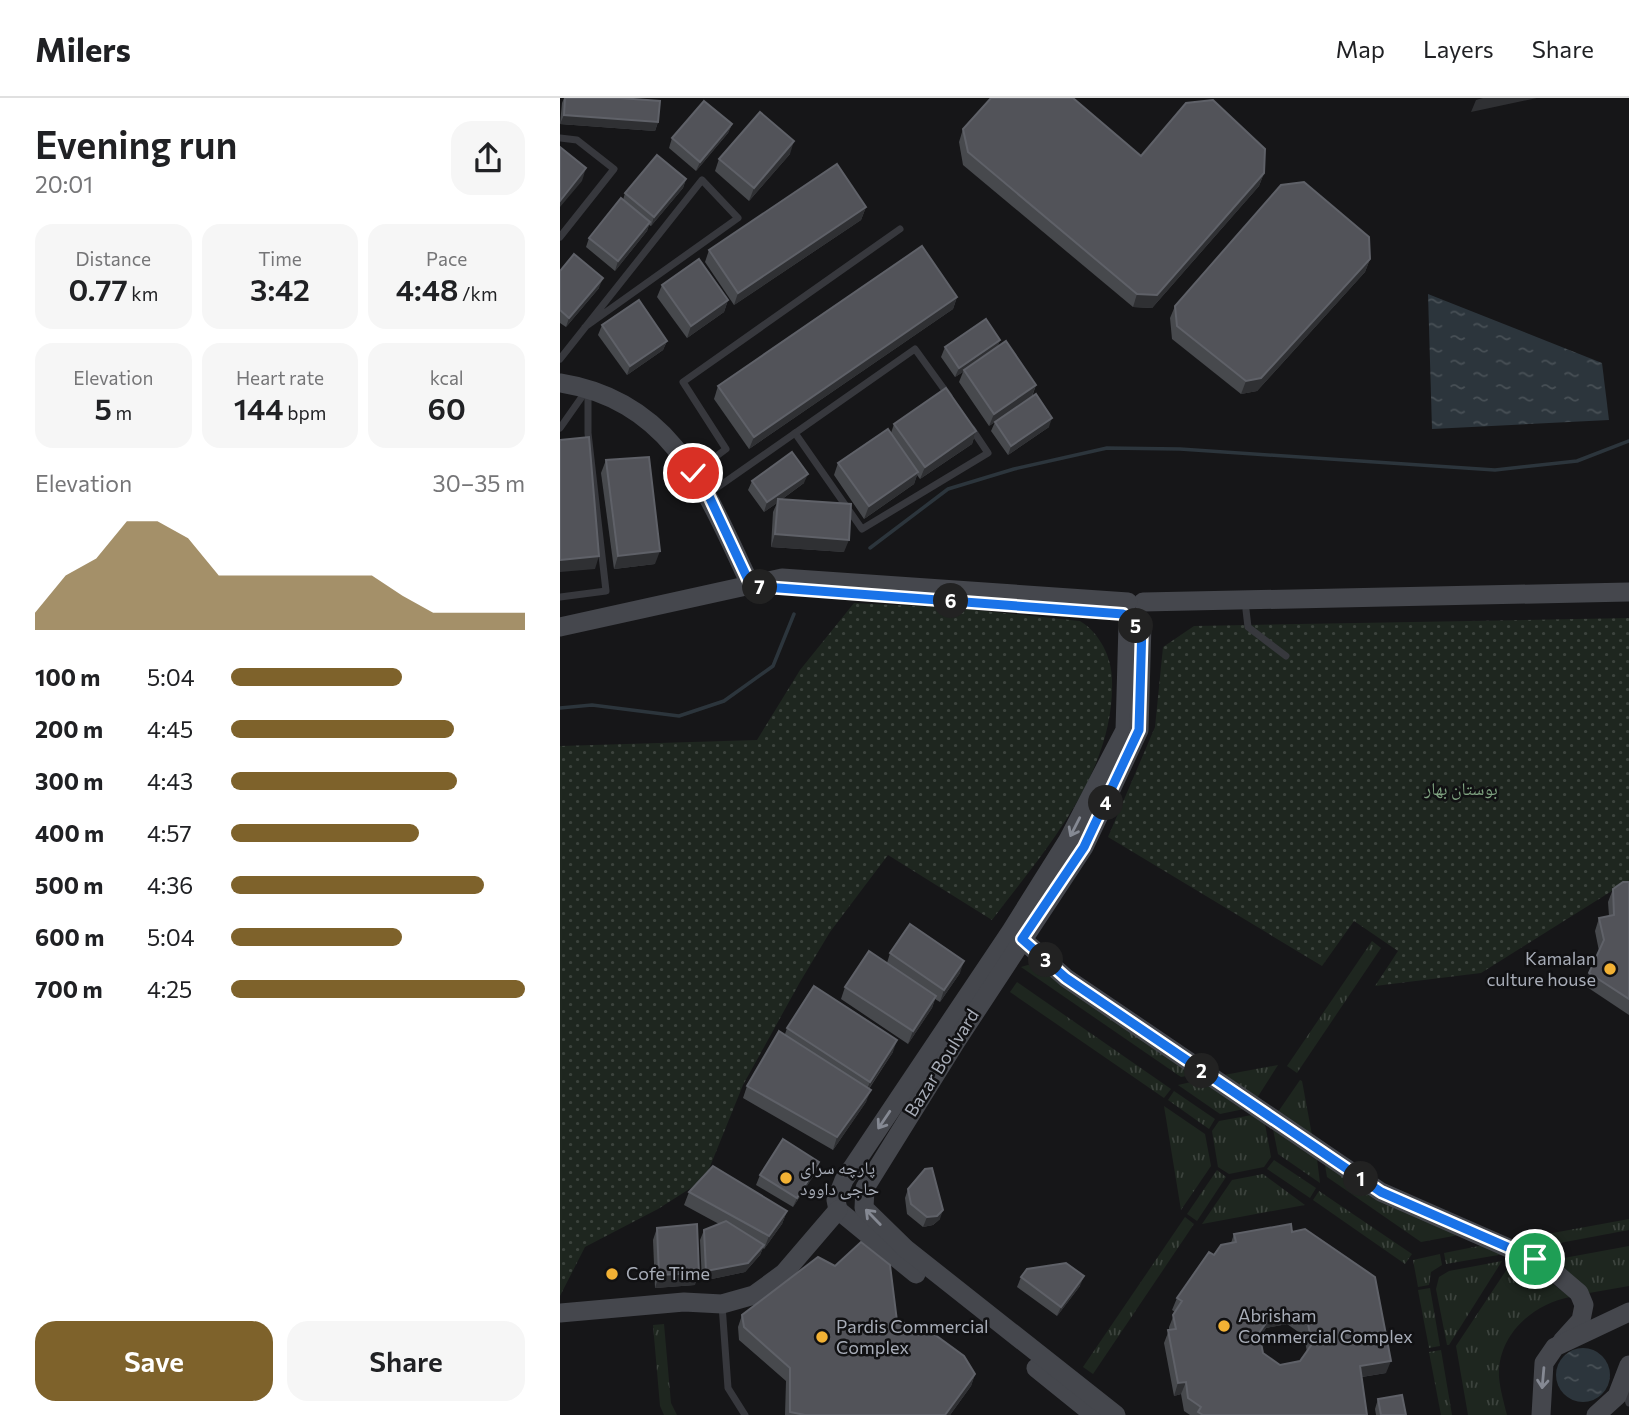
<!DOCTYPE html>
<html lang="en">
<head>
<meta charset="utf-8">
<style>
  :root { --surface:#fff; --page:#f6f6f6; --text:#202124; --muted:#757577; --line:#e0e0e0; --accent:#7e622b }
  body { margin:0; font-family:Commissioner,"Noto Naskh Arabic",sans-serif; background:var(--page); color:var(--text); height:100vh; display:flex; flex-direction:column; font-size:26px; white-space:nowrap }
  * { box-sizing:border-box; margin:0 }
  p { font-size:23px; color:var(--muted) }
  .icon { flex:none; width:38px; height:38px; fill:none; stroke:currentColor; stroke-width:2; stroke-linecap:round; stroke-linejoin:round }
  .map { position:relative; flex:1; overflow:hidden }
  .side { display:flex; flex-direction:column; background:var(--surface); width:560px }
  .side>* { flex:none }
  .pin { position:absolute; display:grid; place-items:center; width:60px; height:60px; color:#fff; margin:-30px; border:4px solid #fff; border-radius:50%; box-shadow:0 2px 7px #0007 }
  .km { position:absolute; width:35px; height:35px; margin:-18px; border-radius:50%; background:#222; color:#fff; font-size:19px; line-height:35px; text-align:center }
  .round { display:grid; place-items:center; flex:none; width:74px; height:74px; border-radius:21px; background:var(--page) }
  .overview { display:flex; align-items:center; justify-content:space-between; height:119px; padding:0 35px }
  h1 { font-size:38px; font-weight:600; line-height:52px }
  .figures { display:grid; grid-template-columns:repeat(3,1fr); gap:10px; height:119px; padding:7px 35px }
  .figures div { display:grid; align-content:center; border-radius:18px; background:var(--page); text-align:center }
  .figures b { font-size:30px; font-weight:600 }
  .figures small { font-size:19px; font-weight:400 }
  .figures p { font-size:19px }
  .chart { height:196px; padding:14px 35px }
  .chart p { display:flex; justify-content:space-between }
  .chart svg { width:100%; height:126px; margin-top:7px; fill:var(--accent); opacity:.7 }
  .button { display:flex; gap:14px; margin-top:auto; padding:14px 35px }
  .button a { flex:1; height:80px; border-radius:21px; background:var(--accent); color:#fff; font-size:28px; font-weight:600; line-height:80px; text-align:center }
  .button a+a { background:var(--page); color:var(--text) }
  ul { padding:0 35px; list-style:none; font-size:23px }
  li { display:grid; grid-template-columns:112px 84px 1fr; align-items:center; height:52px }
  li i { height:18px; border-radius:9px; background:var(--accent) }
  header { display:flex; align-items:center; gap:42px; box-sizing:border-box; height:98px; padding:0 35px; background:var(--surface); border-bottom:2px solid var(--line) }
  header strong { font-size:33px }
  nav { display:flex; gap:38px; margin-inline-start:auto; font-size:24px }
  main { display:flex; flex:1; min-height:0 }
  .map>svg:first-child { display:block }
</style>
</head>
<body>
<header>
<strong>Milers</strong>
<nav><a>Map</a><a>Layers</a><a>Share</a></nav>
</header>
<main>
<section class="side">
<div class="overview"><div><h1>Evening run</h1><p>20:01</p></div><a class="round"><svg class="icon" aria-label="share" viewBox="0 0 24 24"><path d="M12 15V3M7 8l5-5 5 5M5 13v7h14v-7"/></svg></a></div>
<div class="figures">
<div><p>Distance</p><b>0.77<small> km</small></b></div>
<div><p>Time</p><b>3:42</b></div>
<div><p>Pace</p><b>4:48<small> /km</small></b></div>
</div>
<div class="figures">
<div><p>Elevation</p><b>5<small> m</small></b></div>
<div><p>Heart rate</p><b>144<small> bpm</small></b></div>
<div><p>kcal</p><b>60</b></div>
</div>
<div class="chart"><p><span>Elevation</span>30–35 m</p>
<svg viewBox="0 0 160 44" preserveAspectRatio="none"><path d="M0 44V38L10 25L20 19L30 6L40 6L50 12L60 25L70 25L80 25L90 25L100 25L110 25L120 32L130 38L140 38L150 38L160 38V44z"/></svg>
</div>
<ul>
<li><b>100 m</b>5:04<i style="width:58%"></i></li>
<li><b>200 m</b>4:45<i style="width:76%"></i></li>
<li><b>300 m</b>4:43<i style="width:77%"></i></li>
<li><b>400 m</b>4:57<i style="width:64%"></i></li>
<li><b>500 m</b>4:36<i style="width:86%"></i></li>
<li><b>600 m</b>5:04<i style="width:58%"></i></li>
<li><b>700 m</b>4:25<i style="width:100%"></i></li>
</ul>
<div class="button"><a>Save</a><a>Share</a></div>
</section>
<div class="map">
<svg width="1069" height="1317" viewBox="0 0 1069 1317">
  <defs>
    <pattern id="grass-tufts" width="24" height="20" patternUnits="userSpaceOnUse" patternTransform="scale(1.75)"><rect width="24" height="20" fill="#1e261f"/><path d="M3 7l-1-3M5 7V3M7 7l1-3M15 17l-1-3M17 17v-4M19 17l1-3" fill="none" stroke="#3c433d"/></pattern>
    <pattern id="park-dots" width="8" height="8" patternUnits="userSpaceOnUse" patternTransform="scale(1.75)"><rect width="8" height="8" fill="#1e261f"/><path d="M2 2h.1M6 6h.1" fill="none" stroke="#3c433d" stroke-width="1.8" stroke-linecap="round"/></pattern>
    <pattern id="water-ripples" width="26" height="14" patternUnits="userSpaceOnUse" patternTransform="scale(1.75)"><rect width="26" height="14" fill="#2c353c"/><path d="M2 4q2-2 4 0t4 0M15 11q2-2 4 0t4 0" fill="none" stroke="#485056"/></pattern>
  </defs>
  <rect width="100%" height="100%" fill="#161618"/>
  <g fill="url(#grass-tufts)">
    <polygon points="812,843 821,850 737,975 727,968"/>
    <polygon points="478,864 632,977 621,979 461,869"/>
    <polygon points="457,884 611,991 604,1000 450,894"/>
    <polygon points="718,967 697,1000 664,977"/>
    <polygon points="640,982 684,1011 660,1016 618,987"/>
    <polygon points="740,982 742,983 752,1037 718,1014"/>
    <polygon points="614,993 655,1021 649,1031 608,1002"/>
    <polygon points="604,1008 645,1036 651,1068 621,1112"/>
    <polygon points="692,1017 705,1026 711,1059 704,1069 669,1076 658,1069 652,1033 659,1023"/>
    <polygon points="713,1031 757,1061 760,1085 718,1056"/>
    <polygon points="714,1062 756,1090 750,1100 707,1071"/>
    <polygon points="765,1067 899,1137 861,1144 767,1079"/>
    <polygon points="657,1072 666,1079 637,1123 627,1116"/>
    <polygon points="703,1076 745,1107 642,1126 672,1082"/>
    <polygon points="759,1093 852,1156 845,1166 753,1102"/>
    <polygon points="625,1119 634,1126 533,1276 523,1269"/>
    <polygon points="1069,1121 1069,1132 973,1150 955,1142"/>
    <polygon points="924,1147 944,1156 886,1166 884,1155"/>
    <polygon points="1069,1148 1069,1188 1029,1195 993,1162"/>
    <polygon points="880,1156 882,1167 871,1174 869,1187 858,1189 853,1162"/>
    <polygon points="942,1163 889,1247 887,1247 876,1191 879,1179 889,1173"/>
    <path d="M 967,1167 L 1010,1199 C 973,1206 937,1237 939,1279 C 940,1291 944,1305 947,1317 L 908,1317 L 896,1248 L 947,1171 Z"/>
    <polygon points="870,1190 880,1248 869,1250 858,1192"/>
    <polygon points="104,1226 111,1305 117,1317 104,1317 100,1308 93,1227"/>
    <polygon points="881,1252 892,1317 881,1317 869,1254"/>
  </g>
  <g fill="url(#park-dots)">
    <path d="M 294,505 L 396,510 L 520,523 C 540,535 552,560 552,582 C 555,675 485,752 432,822 L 328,757 L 270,834 L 240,884 L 183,987 L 145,1081 L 98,1111 L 25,1149 L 0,1198 L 0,648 L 197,642 L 240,572 Z"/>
    <polygon points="1069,520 1069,792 1055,791 921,875 815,888 838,853 794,823 762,868 548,739 595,629 603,549 634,528"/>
  </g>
  <g fill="url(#water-ripples)">
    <polygon points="868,196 1042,265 1049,322 872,331"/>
    <circle cx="1023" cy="1277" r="27"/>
  </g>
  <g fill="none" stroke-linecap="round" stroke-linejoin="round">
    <g stroke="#2c353c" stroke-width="3.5">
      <polyline points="310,450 388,391 454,371 547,350 620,351 935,372 1017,363 1069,343"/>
      <polyline points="0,610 32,607 119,618 164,603 213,568 234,516"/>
    </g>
    <g stroke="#37383d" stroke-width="7">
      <polyline points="0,40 17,42 54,71 0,139"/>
      <polyline points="0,261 142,82 178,120 25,229"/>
      <polyline points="0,330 26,293"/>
      <polyline points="235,335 302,431 428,355 412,331"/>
      <polyline points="134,375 166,351 123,284 340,131"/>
      <polyline points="148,396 355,251 389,298"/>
      <polyline points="0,499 46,493 28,335 28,294"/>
      <polyline points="686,512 688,529 726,558"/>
      <polyline points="162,1207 168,1290 185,1317"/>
      <polyline points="1065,1292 1069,1305"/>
    </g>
    <g stroke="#45474d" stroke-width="19">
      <path d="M 0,285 C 114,303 147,395 191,488"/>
      <polyline points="583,504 1069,494"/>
      <polyline points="0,529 222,480 568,504"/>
      <polyline points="462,841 506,880 821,1094 985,1166 1019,1195 1024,1207 1021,1222 1002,1243"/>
      <polyline points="278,1112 276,1102 284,1082 451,833 508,742 565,632 568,526"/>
      <polyline points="278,1112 356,1176"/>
      <polyline points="0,1215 124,1204 162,1206 194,1197 224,1175 278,1112"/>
      <polyline points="476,1270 534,1317"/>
      <polyline points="556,1317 346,1151 304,1110 305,1090 397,942 524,749 579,632 582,526"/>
      <polyline points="981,1317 984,1265 995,1249 1069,1214"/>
      <polyline points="1036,1317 1057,1298 1069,1267"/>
    </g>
  </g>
  <g fill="#47494d" fill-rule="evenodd">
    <polygon points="4,0 60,0 98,24 95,33 0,26 2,5"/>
    <polygon points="172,26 168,35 136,73 109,50 112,40"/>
    <polygon points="403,31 704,75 699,88 592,210 573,209 403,67 399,44"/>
    <polygon points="230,56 189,103 155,73 159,61"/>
    <polygon points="126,81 123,90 91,128 89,127 87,133 55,173 26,149 29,140 63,102 65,95"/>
    <polygon points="306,109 301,122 174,207 145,164 149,152"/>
    <polygon points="810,161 805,174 697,293 681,296 612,241 610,220 615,208"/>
    <polygon points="0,173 39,190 6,229 0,225 0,226"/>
    <polygon points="102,187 168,202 164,214 127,240 97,199"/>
    <polygon points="397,199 393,211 189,351 154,301 158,288"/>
    <polygon points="42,227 107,243 103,252 67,277 38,237"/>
    <polygon points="440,242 437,249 476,287 472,299 489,329 448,357 431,333 435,324 429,328 399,284 403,274 395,279 381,259 385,249"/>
    <polygon points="334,326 416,333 412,346 360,381 357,377 354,386 304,421 274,377 278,365 331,335"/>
    <polygon points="46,362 95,466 54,471 41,375"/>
    <polygon points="192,383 244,385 221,402 284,454 211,449 213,414 217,405 204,414 188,392"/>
    <polygon points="1069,784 1069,917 1024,887 1039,853 1035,833 1039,820 1049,818 1048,804 1053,791"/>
    <polygon points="330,855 400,875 380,904 375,901 372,910 348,946 281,901 285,889 327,865"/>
    <polygon points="227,930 333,954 309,991 306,1004 273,1052 183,1000 187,988 225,936"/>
    <polygon points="256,1074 233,1109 196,1087 200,1077"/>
    <polygon points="348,1091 380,1121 373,1127 363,1129 347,1116 345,1100"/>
    <polygon points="129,1094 227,1113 222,1126 204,1151 203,1150 200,1157 185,1174 142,1183 140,1142 144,1132 159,1126 124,1107"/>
    <polygon points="97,1130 135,1187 95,1190 93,1142"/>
    <path d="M 732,1134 L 826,1275 L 802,1279 L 807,1317 L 630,1317 L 624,1313 L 621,1296 L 614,1298 L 604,1245 L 609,1232 L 609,1229 L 615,1214 L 612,1212 L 617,1200 L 671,1145 L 674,1136 ZM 727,1226 L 744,1238 L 747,1254 L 740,1263 L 720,1267 L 703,1255 L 700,1239 L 706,1230 Z"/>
    <polygon points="461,1179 520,1188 497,1218 457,1189"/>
    <polygon points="182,1217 337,1223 415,1276 411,1288 390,1317 225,1317 226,1283 179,1242 178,1229"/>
    <polygon points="818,1301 846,1317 816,1317 815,1311"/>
  </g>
  <g fill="#2f3033">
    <polygon points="923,0 977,0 911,14 916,2"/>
    <polygon points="4,17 98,24 95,33 0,26"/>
    <polygon points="172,26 168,35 136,73 140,64"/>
    <polygon points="234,43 230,56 189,103 194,90"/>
    <polygon points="26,70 22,83 0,109 0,103"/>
    <polygon points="704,75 699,88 592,210 573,209 577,196"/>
    <polygon points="126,81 123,90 91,128 94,119"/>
    <polygon points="306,109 301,122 174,207 178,195"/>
    <polygon points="90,124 87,133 55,173 58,163"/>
    <polygon points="810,161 805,174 697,293 681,296 686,283"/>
    <polygon points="43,180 39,190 6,229 9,220"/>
    <polygon points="397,199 393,211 189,351 194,339"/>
    <polygon points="168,202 164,214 127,240 131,228"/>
    <polygon points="440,242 437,252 404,272 403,274 395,279 399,270"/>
    <polygon points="107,243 103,252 67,277 70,268"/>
    <polygon points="476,287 471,300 429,328 434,316"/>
    <polygon points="492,320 489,329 448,357 451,348"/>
    <polygon points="416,333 412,346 360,381 365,369"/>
    <polygon points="358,374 354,386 304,421 309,408"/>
    <polygon points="248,376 244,385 218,404 218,401 217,405 204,414 207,404"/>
    <polygon points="215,436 289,442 284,454 211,449"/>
    <polygon points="100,453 95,466 54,471 58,458"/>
    <polygon points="39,458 35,471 0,474 0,462"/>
    <polygon points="404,863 400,875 380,904 384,892"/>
    <polygon points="376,898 372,910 348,946 353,933"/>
    <polygon points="337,942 333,954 305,996 310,984"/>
    <polygon points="311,992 306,1004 273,1052 277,1039"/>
    <polygon points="259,1064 256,1074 233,1109 237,1100"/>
    <polygon points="383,1112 380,1121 373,1127 363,1129 367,1119"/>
    <polygon points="227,1113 222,1126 204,1151 209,1138"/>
    <polygon points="204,1147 200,1157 185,1174 142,1183 146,1173"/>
    <polygon points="139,1175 135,1187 95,1190 99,1177"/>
    <polygon points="524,1178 520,1188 497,1218 501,1209"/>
    <polygon points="731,1214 727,1226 706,1230 694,1247 699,1235 711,1218"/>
    <polygon points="831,1263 826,1275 795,1280 800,1268"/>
    <polygon points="415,1276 411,1288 390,1317 385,1317"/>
    <polygon points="626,1284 621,1296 614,1298 618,1285"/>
  </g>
  <g fill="#525359" stroke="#5f6168" stroke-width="2" fill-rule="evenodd">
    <polygon points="5,0 60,0 100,3 98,24 4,17"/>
    <polygon points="431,0 513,0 581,58 626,5 653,2 705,51 704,75 597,197 577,196 408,54 403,31"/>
    <polygon points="144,3 172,26 140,64 112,40"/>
    <polygon points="200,14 234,43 194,90 159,61"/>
    <polygon points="0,49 26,70 0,103"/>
    <polygon points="97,57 126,81 94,119 65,95"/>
    <polygon points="277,66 306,109 178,195 149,152"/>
    <polygon points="744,84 809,139 810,161 701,280 686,283 617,228 615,208 721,87"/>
    <polygon points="61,100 90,124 58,163 29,140"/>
    <polygon points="362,148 397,199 194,339 158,288"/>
    <polygon points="14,156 43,180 9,220 0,212 0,173"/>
    <polygon points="139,161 168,202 131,228 102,187"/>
    <polygon points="79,202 107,243 70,268 42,227"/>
    <polygon points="426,221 440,242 399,270 385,249"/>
    <polygon points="446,243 476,287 434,316 404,272"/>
    <polygon points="386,290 416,333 365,369 334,326"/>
    <polygon points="476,296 492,320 451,348 435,324"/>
    <polygon points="328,331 358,374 309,408 278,365"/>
    <polygon points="29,339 39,458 0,462 0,342"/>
    <polygon points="232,354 248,376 207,404 192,383"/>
    <polygon points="89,359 100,453 58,458 46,362"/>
    <polygon points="218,401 291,406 289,442 215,436"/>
    <polygon points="1063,784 1069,784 1069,901 1029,875 1044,842 1039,820 1054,817 1053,791"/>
    <polygon points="350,826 404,863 384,892 330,855"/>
    <polygon points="309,853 376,898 353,933 285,889"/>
    <polygon points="254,888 337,942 310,984 227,930"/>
    <polygon points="219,933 311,992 277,1039 187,988"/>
    <polygon points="223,1041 259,1064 237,1100 200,1077"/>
    <polygon points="153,1068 227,1113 209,1138 129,1094"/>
    <polygon points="372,1070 383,1112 377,1118 367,1119 351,1106 348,1091 365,1071"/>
    <polygon points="166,1123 204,1147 188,1165 146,1173 144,1132"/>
    <polygon points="137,1126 139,1175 99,1177 97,1130"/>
    <path d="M 731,1126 L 732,1134 L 745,1131 L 815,1179 L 831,1263 L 800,1268 L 807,1317 L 643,1317 L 638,1314 L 641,1309 L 628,1300 L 626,1284 L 618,1285 L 608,1232 L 616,1231 L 613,1217 L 622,1203 L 617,1200 L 649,1154 L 654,1157 L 661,1147 L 676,1144 L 674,1136 ZM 731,1214 L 748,1226 L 752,1246 L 740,1263 L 720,1267 L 703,1255 L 699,1235 L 711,1218 Z"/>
    <polygon points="301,1144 330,1167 337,1223 367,1231 404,1258 415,1276 385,1317 245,1317 230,1314 230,1270 184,1229 182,1217 258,1159 275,1168"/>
    <polygon points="506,1165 524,1178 501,1209 461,1179 467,1171"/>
    <polygon points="842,1297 846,1317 821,1317 818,1301"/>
  </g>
  <defs><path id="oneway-shaft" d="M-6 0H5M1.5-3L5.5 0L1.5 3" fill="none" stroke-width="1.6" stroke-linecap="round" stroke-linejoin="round" transform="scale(1.75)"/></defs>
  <g stroke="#858993">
    <use href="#oneway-shaft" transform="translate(515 729) rotate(117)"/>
    <use href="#oneway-shaft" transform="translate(324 1022) rotate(124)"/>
    <use href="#oneway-shaft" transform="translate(313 1119) rotate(-134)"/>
    <use href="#oneway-shaft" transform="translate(983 1280) rotate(95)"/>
  </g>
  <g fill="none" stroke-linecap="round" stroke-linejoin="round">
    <defs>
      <polyline id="route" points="133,375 148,396 191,488 563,516 568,526 582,526 579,632 524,749 462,841 506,880 821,1094 975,1161"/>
    </defs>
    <use href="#route" stroke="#fff" stroke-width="14"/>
    <use href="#route" stroke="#1a73e8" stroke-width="9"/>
  </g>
  <g fill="#f2b134" stroke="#111113" stroke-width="2.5">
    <circle cx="1050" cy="871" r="7"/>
    <circle cx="226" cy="1080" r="7"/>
    <circle cx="52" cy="1176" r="7"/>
    <circle cx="664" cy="1228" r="7"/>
    <circle cx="262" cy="1239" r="7"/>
  </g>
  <g text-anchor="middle" stroke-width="5" stroke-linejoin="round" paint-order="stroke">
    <g font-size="18" fill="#7fa381" stroke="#111113">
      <text x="901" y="697">بوستان بهار</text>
    </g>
    <g font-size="18" fill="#a8adb8" stroke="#111113" text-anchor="start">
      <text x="1036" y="867" text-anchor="end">Kamalan<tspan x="1036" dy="21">culture house</tspan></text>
      <text x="240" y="1076">پارچه سرای<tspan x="240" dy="21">حاجی داوود</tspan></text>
      <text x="66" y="1182">Cofe Time</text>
      <text x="678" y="1224">Abrisham<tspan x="678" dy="21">Commercial Complex</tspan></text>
      <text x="276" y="1235">Pardis Commercial<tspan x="276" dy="21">Complex</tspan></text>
    </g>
    <g font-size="18" fill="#a8adb8" stroke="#111113">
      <text transform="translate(382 965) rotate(-58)" y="6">Bazar Boulvard</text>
    </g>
  </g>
</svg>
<div class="pin" style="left:975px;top:1161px;background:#1e9e55"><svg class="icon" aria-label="arrive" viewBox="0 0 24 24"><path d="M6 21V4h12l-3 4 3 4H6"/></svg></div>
<div class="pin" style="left:133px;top:375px;background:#d93025"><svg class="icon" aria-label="check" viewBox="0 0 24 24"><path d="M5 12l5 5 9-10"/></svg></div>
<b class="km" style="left:801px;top:1081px">1</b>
<b class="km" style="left:642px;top:973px">2</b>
<b class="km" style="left:486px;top:862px">3</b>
<b class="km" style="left:546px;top:705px">4</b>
<b class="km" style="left:576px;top:528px">5</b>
<b class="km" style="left:391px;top:503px">6</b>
<b class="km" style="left:200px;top:489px">7</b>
</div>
</main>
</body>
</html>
